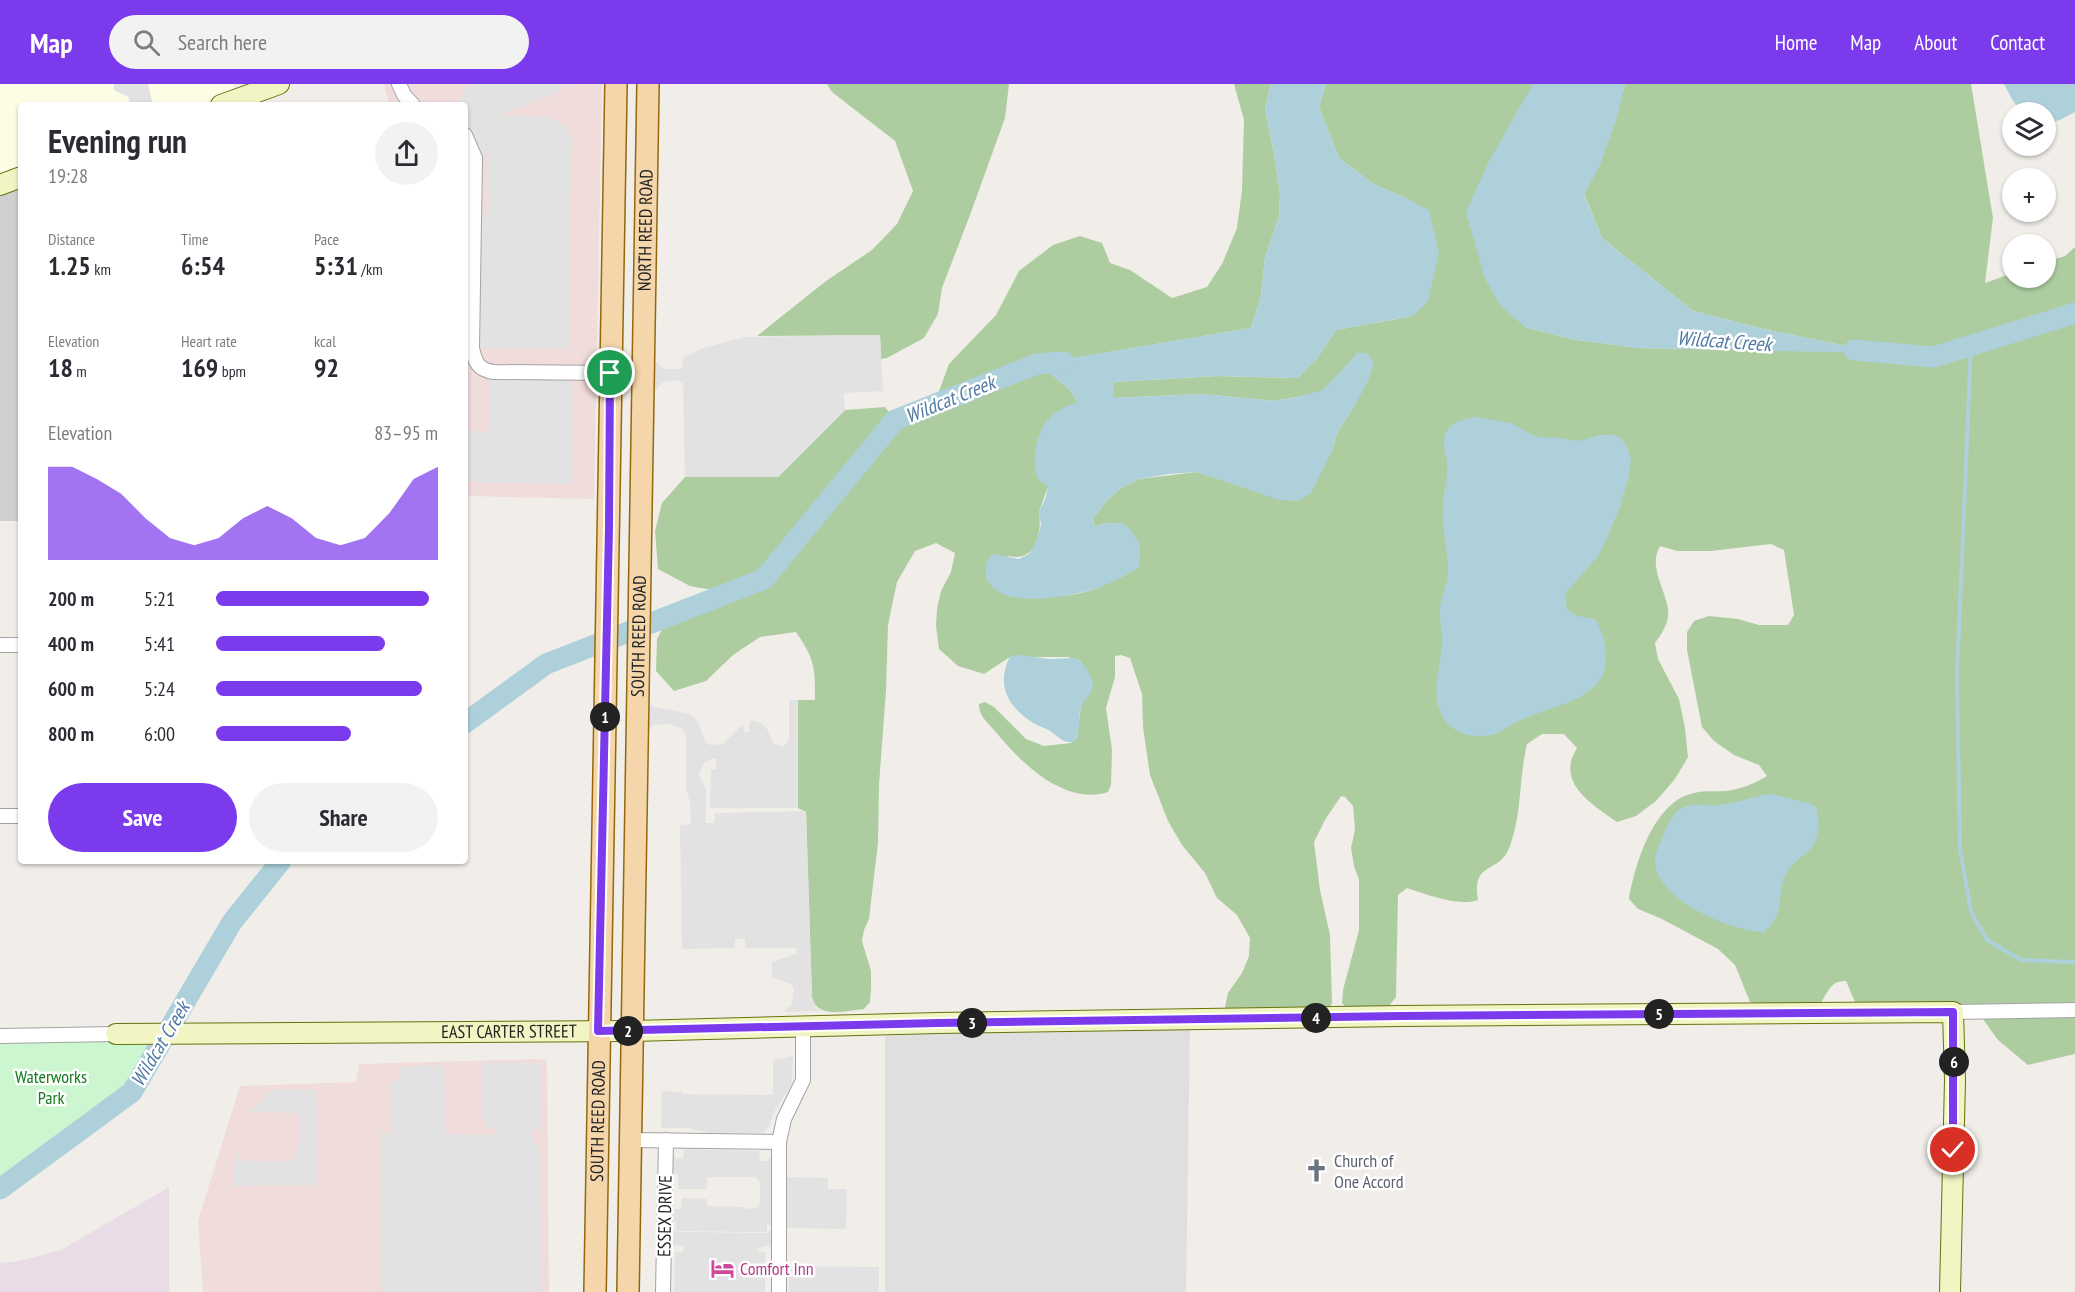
<!DOCTYPE html>
<html lang="en">
<head>
<meta charset="utf-8">
<style>
  :root { --surface:#fff; --page:#f2f2f3; --text:#2b2b33; --muted:#7c7c81; --accent:#7c3aed }
  body { margin:0; font-family:"PT Sans Narrow",sans-serif; background:var(--page); color:var(--text); height:100vh; display:flex; flex-direction:column; font-size:22px; white-space:nowrap }
  * { box-sizing:border-box; margin:0 }
  p { font-size:20px; color:var(--muted) }
  .icon { flex:none; width:33px; height:33px; fill:none; stroke:currentColor; stroke-width:2; stroke-linecap:round; stroke-linejoin:round }
  .map { position:relative; flex:1; overflow:hidden }
  .details { position:absolute; left:18px; top:18px; width:450px; height:762px; display:flex; flex-direction:column; background:var(--surface); border-radius:6px; box-shadow:0 2px 4px #0004 }
  .details>* { flex:none }
  .fabs { position:absolute; left:2002px; top:18px; display:grid; gap:12px }
  .fabs a { display:grid; place-items:center; width:54px; height:54px; border-radius:50%; background:var(--surface); box-shadow:0 2px 4px #0004; font-size:30px }
  .pin { position:absolute; display:grid; place-items:center; width:51px; height:51px; color:#fff; margin:-26px; border:3px solid #fff; border-radius:50%; box-shadow:0 2px 6px #0007 }
  .km { position:absolute; width:30px; height:30px; margin:-15px; border-radius:50%; background:#222; color:#fff; font-size:16px; line-height:30px; text-align:center }
  .round { display:grid; place-items:center; flex:none; width:63px; height:63px; border-radius:32px; background:var(--page) }
  .headline { display:flex; align-items:center; justify-content:space-between; height:102px; padding:0 30px }
  h1 { font-size:33px; font-weight:700; line-height:45px }
  .figures { display:grid; grid-template-columns:repeat(3,1fr); gap:9px; height:102px; padding:6px 30px }
  .figures div { display:grid; align-content:center }
  .figures b { font-size:26px; font-weight:700 }
  .figures small { font-size:16px; font-weight:400 }
  .figures p { font-size:16px }
  .chart { height:168px; padding:12px 30px }
  .chart p { display:flex; justify-content:space-between }
  .chart svg { width:100%; height:108px; margin-top:6px; fill:var(--accent); opacity:.7 }
  .action { display:flex; gap:12px; margin-top:auto; padding:12px 30px }
  .action a { flex:1; height:69px; border-radius:36px; background:var(--accent); color:#fff; font-size:24px; font-weight:700; line-height:69px; text-align:center }
  .action a+a { background:var(--page); color:var(--text) }
  ul { padding:0 30px; list-style:none; font-size:20px }
  li { display:grid; grid-template-columns:96px 72px 1fr; align-items:center; height:45px }
  li i { height:15px; border-radius:8px; background:var(--accent) }
  header { display:flex; align-items:center; gap:36px; box-sizing:border-box; height:84px; padding:0 30px; background:var(--accent); color:#fff }
  header strong { font-size:28px }
  nav { display:flex; gap:33px; margin-inline-start:auto; font-size:21px }
  .search { width:420px; height:54px; background:var(--page); display:flex; align-items:center; gap:15px; box-sizing:border-box; padding:0 21px; border-radius:33px; color:var(--muted); font-size:22px }
  .map>svg:first-child { display:block }
</style>
</head>
<body>
<header>
<strong>Map</strong>
<div class="search"><svg class="icon" aria-label="search" viewBox="0 0 24 24"><circle cx="10" cy="10" r="6"/><path d="M15 15l6 6"/></svg>Search here</div>
<nav><a>Home</a><a>Map</a><a>About</a><a>Contact</a></nav>
</header>
<div class="map">
<svg width="2075" height="1208" viewBox="0 0 2075 1208">
  <rect width="100%" height="100%" fill="#f1eee9"/>
  <polygon fill="#dfdfdf" points="1190,943 1186,1208 885,1208 885,952 1014,944"/>
  <g fill="#f0dcda">
    <polygon points="384,0 602,0 594,415 465,412 465,21 389,21"/>
    <polygon points="539,975 547,977 549,1208 203,1208 198,1137 240,1002 356,998 359,980"/>
  </g>
  <polygon fill="#e9dce7" points="169,1103 169,1208 0,1208 0,1179 19,1177 61,1166"/>
  <polygon fill="#fdfde6" points="0,0 234,0 234,16 221,21 21,21 21,93 0,100"/>
  <polygon fill="#d0d0d0" points="21,99 21,437 0,437 0,107"/>
  <g fill="#adcda1">
    <polygon points="827,0 1009,0 1005,34 970,131 942,204 938,230 924,254 887,274 881,275 880,251 757,252 826,197 872,166 897,140 913,107 895,57 832,8"/>
    <path d="M 1234,0 L 1271,0 L 1265,25 L 1274,69 L 1280,110 L 1279,133 L 1265,174 L 1261,212 L 1251,244 L 1038,280 L 1068,304 L 1078,318 L 1039,428 C 1042,450 1036,479 1008,472 L 986,492 C 990,500 993,505 1002,508 C 1009,510 1063,513 1071,511 C 1096,507 1118,495 1139,483 L 1106,439 L 1094,443 L 1093,434 L 1109,414 L 1120,405 L 1139,395 L 1197,388 L 1252,406 L 1331,369 L 1338,347 L 1355,321 L 1358,269 L 1323,307 L 1297,313 L 1274,317 L 1201,310 L 1112,314 L 1114,298 L 1216,292 L 1297,294 L 1316,276 L 1336,246 L 1413,232 L 1404,113 L 1375,101 L 1339,74 L 1319,23 L 1326,0 L 1533,0 L 1515,35 L 1525,243 L 1571,255 L 1638,264 L 1876,268 L 1763,245 L 1693,227 L 1602,154 L 1584,110 C 1603,75 1615,39 1625,0 L 1971,0 L 1993,134 L 1985,199 L 2013,189 L 2013,194 L 2046,194 L 2046,178 L 2065,172 L 2075,163 L 2075,919 L 1872,921 L 1855,918 L 1846,897 C 1830,896 1828,909 1820,920 L 1768,921 L 1750,918 L 1735,881 L 1718,865 L 1662,835 L 1638,825 L 1629,815 C 1635,780 1653,721 1690,710 C 1702,706 1715,708 1727,707 C 1741,705 1756,699 1767,692 L 1759,681 L 1734,671 L 1714,657 L 1702,643 L 1687,566 L 1687,548 L 1694,537 L 1709,532 L 1738,535 L 1759,541 L 1788,541 L 1794,531 L 1784,466 L 1771,460 L 1711,467 L 1677,467 L 1660,462 C 1648,483 1665,504 1668,525 C 1670,537 1662,550 1655,559 L 1658,575 L 1679,615 L 1685,644 L 1688,673 L 1675,695 L 1656,717 L 1636,732 L 1617,738 C 1592,720 1555,699 1577,664 L 1564,650 L 1542,650 L 1527,660 C 1519,693 1522,729 1510,762 C 1500,791 1471,776 1478,816 C 1459,823 1425,810 1407,804 L 1398,811 L 1396,913 L 1388,923 L 1346,923 L 1342,919 L 1343,906 L 1359,846 L 1359,796 L 1354,782 L 1351,764 L 1355,746 L 1353,722 L 1345,713 L 1341,712 L 1325,736 L 1314,758 L 1320,806 L 1330,851 L 1332,919 L 1329,926 L 1228,926 L 1225,923 L 1228,909 L 1242,889 L 1249,872 L 1250,854 L 1237,831 L 1217,814 L 1205,789 L 1182,761 L 1168,737 L 1150,691 L 1143,643 L 1142,610 L 1130,574 L 1121,571 L 1115,572 L 1115,593 L 1106,624 L 1112,666 L 1111,701 L 1108,708 C 1064,722 1020,678 995,647 C 989,640 978,631 979,620 L 985,618 L 994,623 L 1026,655 L 1044,662 L 1071,659 L 1077,654 L 1081,620 L 1088,611 L 1092,596 L 1080,577 L 1068,573 L 1010,573 L 984,590 L 958,582 L 939,565 L 936,542 L 937,525 L 941,507 L 951,488 L 955,469 L 936,459 L 915,467 L 897,498 L 888,541 L 886,606 L 879,701 L 878,759 L 869,835 L 864,846 L 862,857 L 871,887 L 871,905 L 870,918 L 864,925 C 847,927 816,935 812,913 L 806,728 L 798,724 L 798,616 L 815,616 C 815,583 815,576 796,548 L 760,553 L 733,571 L 706,597 L 674,607 L 656,587 L 657,555 L 669,532 L 728,509 L 690,502 L 658,485 L 655,447 L 662,419 L 685,393 L 778,393 L 845,326 L 885,323 L 895,336 L 934,321 L 949,280 L 996,231 L 1019,187 L 1053,161 L 1080,152 L 1102,159 L 1110,179 L 1130,186 L 1172,214 L 1207,203 L 1222,180 L 1237,144 L 1242,106 L 1244,36 Z"/>
    <polygon points="2075,926 2075,970 2028,981 1998,956 1978,928"/>
  </g>
  <polygon fill="#cbf6cf" points="167,950 132,1008 0,1105 0,952"/>
  <g fill="#e2e2e2">
    <polygon points="114,0 148,0 153,21 131,21 128,13 114,6"/>
    <polygon points="468,0 563,0 555,10 504,29 501,36 509,31 551,33 564,41 571,50 569,265 479,264 480,126 487,132 488,71 485,69 482,77 470,48 465,41 465,21 457,21"/>
    <polygon points="880,251 883,307 844,309 845,326 778,393 685,393 683,300 678,296 663,298 654,308 654,277 665,285 681,285 683,281 683,274 703,264 745,253"/>
    <polygon points="490,295 572,296 571,400 465,398 465,347 489,347"/>
    <polygon points="789,616 798,616 798,724 710,724 711,685 716,685 716,675 712,675 705,678 699,690 706,705 706,739 714,739 715,729 806,727 812,913 816,924 823,927 783,928 792,920 794,904 791,900 772,893 772,878 796,870 796,864 745,864 745,855 735,855 735,864 682,865 680,741 691,740 690,717 686,706 686,652 681,644 668,640 654,641 647,647 648,618 654,623 690,630 698,638 705,657 710,661 723,660 742,641 745,648 749,648 750,637 753,637 761,639 766,643 774,660 784,662 789,655"/>
    <polygon points="793,972 792,996 790,1003 774,1028 769,1043 763,1049 710,1049 688,1044 661,1044 662,1007 682,1008 682,1010 773,1011 773,976"/>
    <polygon points="481,979 542,979 541,1045 534,1045 531,1050 531,1058 540,1062 541,1208 382,1208 381,1044 384,1049 391,1050 390,1000 400,994 400,983 444,981 445,1050 493,1051 496,1045 486,1044 485,1037 481,1037"/>
    <polygon points="271,1006 316,1006 318,1101 233,1102 236,1068 243,1077 292,1077 300,1064 300,1034 298,1029 250,1028"/>
    <polygon points="684,1065 759,1067 760,1077 766,1077 771,1073 771,1141 767,1140 767,1148 676,1147 676,1138 674,1136 672,1138 672,1121 675,1125 681,1125 682,1114 707,1115 707,1122 743,1123 747,1125 756,1124 760,1120 760,1098 755,1093 707,1093 707,1105 678,1105 678,1091 675,1089 672,1093 673,1072 674,1070 676,1075 683,1075"/>
    <polygon points="785,1093 828,1094 828,1105 847,1105 846,1145 784,1144"/>
    <polygon points="671,1144 677,1148 768,1149 771,1146 772,1166 768,1161 757,1164 757,1167 765,1168 765,1208 674,1208 675,1168 682,1168 684,1165 683,1162 674,1161 671,1166"/>
    <polygon points="784,1173 787,1179 792,1182 879,1183 879,1208 789,1208 789,1194 787,1193 783,1199"/>
  </g>
  <g fill="#add0db">
    <path d="M 1271,0 L 1326,0 L 1319,23 L 1339,74 L 1375,101 L 1404,113 L 1429,126 L 1439,169 L 1428,217 L 1413,232 L 1336,246 L 1316,276 L 1297,294 L 1216,292 L 1114,298 L 1113,314 L 1201,310 L 1274,317 L 1297,313 L 1323,306 L 1358,269 L 1367,269 L 1374,279 L 1368,297 L 1355,321 L 1338,347 L 1331,369 L 1311,409 L 1298,417 L 1279,416 L 1197,388 L 1169,390 L 1139,395 L 1120,405 L 1109,414 L 1093,434 L 1094,443 L 1106,439 L 1123,439 C 1140,454 1142,461 1139,483 C 1126,491 1113,498 1098,504 C 1073,512 1009,525 991,501 C 985,494 986,487 986,479 L 993,470 L 1019,475 L 1029,470 L 1036,459 L 1041,441 L 1039,428 L 1046,413 L 1048,402 C 1046,400 1043,399 1040,397 C 1029,384 1037,349 1046,338 C 1055,327 1065,322 1078,318 L 1068,304 L 1037,280 L 1251,244 L 1261,212 L 1265,174 L 1279,133 L 1280,110 L 1274,69 L 1265,25 Z"/>
    <polygon points="1533,0 1625,0 1616,36 1600,81 1584,111 1602,154 1693,227 1763,245 1881,269 1638,264 1571,255 1525,243 1501,222 1485,195 1466,128 1488,79"/>
    <polygon points="2004,0 2075,0 2075,28 2060,36 2046,39 2046,28 2022,28 2013,17"/>
    <path d="M 1477,333 L 1511,339 L 1532,351 L 1544,354 L 1553,353 L 1579,357 L 1600,351 L 1615,351 L 1623,356 L 1628,365 L 1631,376 L 1629,392 L 1620,423 L 1605,459 L 1598,472 L 1565,510 L 1567,526 L 1577,532 L 1595,535 C 1603,548 1605,558 1606,573 C 1607,617 1550,621 1521,636 C 1508,642 1499,652 1484,652 C 1467,653 1450,647 1442,631 C 1430,608 1441,584 1442,560 C 1443,548 1439,536 1440,524 C 1441,512 1448,500 1448,488 C 1448,465 1441,443 1443,420 C 1444,407 1448,393 1447,379 C 1447,372 1443,364 1444,357 C 1445,338 1462,336 1477,333 Z"/>
    <path d="M 1019,571 L 1049,575 L 1075,574 C 1084,579 1096,595 1092,606 C 1089,614 1081,617 1080,626 C 1078,638 1081,648 1074,658 C 1063,660 1058,652 1050,647 C 1043,643 1035,641 1029,636 C 1005,619 997,599 1010,572 Z"/>
    <path d="M 1772,710 L 1808,719 L 1816,723 C 1820,735 1820,755 1811,764 C 1802,774 1790,779 1785,792 C 1776,813 1786,829 1764,848 C 1732,848 1655,815 1655,777 C 1655,770 1659,761 1662,754 C 1666,744 1672,730 1682,724 C 1689,720 1696,720 1704,721 C 1728,724 1749,712 1772,710 Z"/>
  </g>
  <g fill="none" stroke-linecap="round" stroke-linejoin="round">
    <polyline stroke="#add0db" stroke-width="4" points="1971,261 1957,591 1960,765 1971,828 1987,856 2021,876 2075,878"/>
    <g stroke="#add0db" stroke-width="21">
      <polyline points="1854,266 1934,273 2075,229"/>
      <polyline points="465,639 546,580 764,495 895,336 1037,280 1064,278"/>
      <polyline points="0,1105 132,1008 232,838 281,777"/>
    </g>
    <defs>
      <g id="street">
        <polyline points="399,0 404,11 413,21"/>
        <path d="M 465,51 L 475,74 L 472,264 C 475,278 478,286 494,288 L 610,289"/>
        <polyline points="0,561 21,561"/>
        <polyline points="0,732 21,732"/>
        <polyline points="1953,928 2075,926"/>
        <polyline points="0,952 116,950"/>
        <polyline points="630,1056 779,1058"/>
        <polyline points="663,1208 666,1056"/>
        <polyline points="779,1208 779,1058 784,1035 803,996 803,943"/>
      </g>
      <g id="secondary">
        <polyline points="221,21 279,0"/>
        <polyline points="0,101 21,93"/>
        <path id="s1" d="M 116,950 L 633,947 L 938,939 L 1400,932 L 1953,928 L 1955,996 L 1950,1208"/>
      </g>
      <g id="primary">
        <path id="s2" d="M 595,1208 L 616,0"/>
        <path id="s3" d="M 628,1208 L 648,0"/>
      </g>
    </defs>
    <use href="#street" stroke="#a3a3a3" stroke-width="16"/>
    <use href="#secondary" stroke="#66730e" stroke-width="22"/>
    <use href="#primary" stroke="#93680c" stroke-width="24"/>
    <use href="#street" stroke="#fff" stroke-width="14"/>
    <use href="#secondary" stroke="#f2f5c3" stroke-width="20"/>
    <use href="#primary" stroke="#f5d6aa" stroke-width="21"/>
  </g>
  <g fill="none" stroke-linecap="round" stroke-linejoin="round">
    <defs>
      <polyline id="route" points="610,289 609,444 598,947 938,939 1400,932 1953,928 1953,1066"/>
    </defs>
    <use href="#route" stroke="#fff" stroke-width="12"/>
    <use href="#route" stroke="#7c3aed" stroke-width="8"/>
  </g>
  <defs>
    <symbol id="church-bare" viewBox="-9 -9 18 18"><path d="M-1.2-6h2.4v3.5h3.3v2.4h-3.3V6h-2.4V-.1h-3.3v-2.4h3.3Z" fill="#6b7280" stroke="#fff" stroke-width="2.5" paint-order="stroke"/></symbol>
    <symbol id="hotel-bare" viewBox="-9 -9 18 18"><path d="M-6-4.5h1.5V1H6V5H4.5V3h-9V5H-6ZM-4 0a1.8 1.8 0 1 1 3.6 0ZM.5 0V-2.5h3Q6-2.5 6 0Z" fill="#d1479c" stroke="#fff" stroke-width="2.5" paint-order="stroke"/></symbol>
  </defs>
  <g fill-rule="evenodd">
    <use href="#church-bare" x="1300" y="1070" width="33" height="33"/>
    <use href="#hotel-bare" x="706" y="1168" width="33" height="33"/>
  </g>
  <g text-anchor="middle" stroke-width="5" stroke-linejoin="round" paint-order="stroke">
    <g font-size="18" fill="#222" stroke="#fff">
      <text dy="6" stroke="none"><textPath href="#s3" startOffset="1062">NORTH REED ROAD</textPath></text>
      <text dy="6" stroke="none"><textPath href="#s3" startOffset="656">SOUTH REED ROAD</textPath></text>
      <text dy="6" stroke="none"><textPath href="#s1" startOffset="393">EAST CARTER STREET</textPath></text>
      <text dy="6" stroke="none"><textPath href="#s2" startOffset="171">SOUTH REED ROAD</textPath></text>
      <text transform="translate(665 1132) rotate(-89)" y="6">ESSEX DRIVE</text>
    </g>
    <g font-size="18" fill="#157a1f" stroke="#fff">
      <text x="51" y="999">Waterworks<tspan x="51" dy="21">Park</tspan></text>
    </g>
    <g font-size="18" fill="#5b616d" stroke="#fff" text-anchor="start">
      <text x="1334" y="1083">Church of<tspan x="1334" dy="21">One Accord</tspan></text>
    </g>
    <g font-size="18" fill="#b23c85" stroke="#fff" text-anchor="start">
      <text x="740" y="1191">Comfort Inn</text>
    </g>
    <g font-size="20" font-style="italic" fill="#5179a3" stroke="#fff">
      <text transform="translate(1724 257) rotate(4)" y="7">Wildcat Creek</text>
      <text transform="translate(950 315) rotate(-22)" y="7">Wildcat Creek</text>
      <text transform="translate(160 960) rotate(-59)" y="7">Wildcat Creek</text>
    </g>
  </g>
</svg>
<div class="fabs">
<a><svg class="icon" aria-label="layers" viewBox="0 0 24 24"><path d="M12 4l9 5-9 5-9-5zM3 14l9 5 9-5"/></svg></a>
<a>+</a>
<a>−</a>
</div>
<div class="pin" style="left:610px;top:289px;background:#1e9e55"><svg class="icon" aria-label="arrive" viewBox="0 0 24 24"><path d="M6 21V4h12l-3 4 3 4H6"/></svg></div>
<div class="pin" style="left:1953px;top:1066px;background:#d93025"><svg class="icon" aria-label="check" viewBox="0 0 24 24"><path d="M5 12l5 5 9-10"/></svg></div>
<b class="km" style="left:605px;top:633px">1</b>
<b class="km" style="left:628px;top:947px">2</b>
<b class="km" style="left:972px;top:939px">3</b>
<b class="km" style="left:1316px;top:934px">4</b>
<b class="km" style="left:1659px;top:930px">5</b>
<b class="km" style="left:1954px;top:978px">6</b>
<section class="details">
<div class="headline"><div><h1>Evening run</h1><p>19:28</p></div><a class="round"><svg class="icon" aria-label="share" viewBox="0 0 24 24"><path d="M12 15V3M7 8l5-5 5 5M5 13v7h14v-7"/></svg></a></div>
<div class="figures">
<div><p>Distance</p><b>1.25<small> km</small></b></div>
<div><p>Time</p><b>6:54</b></div>
<div><p>Pace</p><b>5:31<small> /km</small></b></div>
</div>
<div class="figures">
<div><p>Elevation</p><b>18<small> m</small></b></div>
<div><p>Heart rate</p><b>169<small> bpm</small></b></div>
<div><p>kcal</p><b>92</b></div>
</div>
<div class="chart"><p><span>Elevation</span>83–95 m</p>
<svg viewBox="0 0 160 44" preserveAspectRatio="none"><path d="M0 44V6L10 6L20 11L30 17L40 27L50 35L60 38L70 35L80 27L90 22L100 27L110 35L120 38L130 35L140 25L150 11L160 6V44z"/></svg>
</div>
<ul>
<li><b>200 m</b>5:21<i style="width:96%"></i></li>
<li><b>400 m</b>5:41<i style="width:76%"></i></li>
<li><b>600 m</b>5:24<i style="width:93%"></i></li>
<li><b>800 m</b>6:00<i style="width:61%"></i></li>
</ul>
<div class="action"><a>Save</a><a>Share</a></div>
</section>
</div>
</body>
</html>
